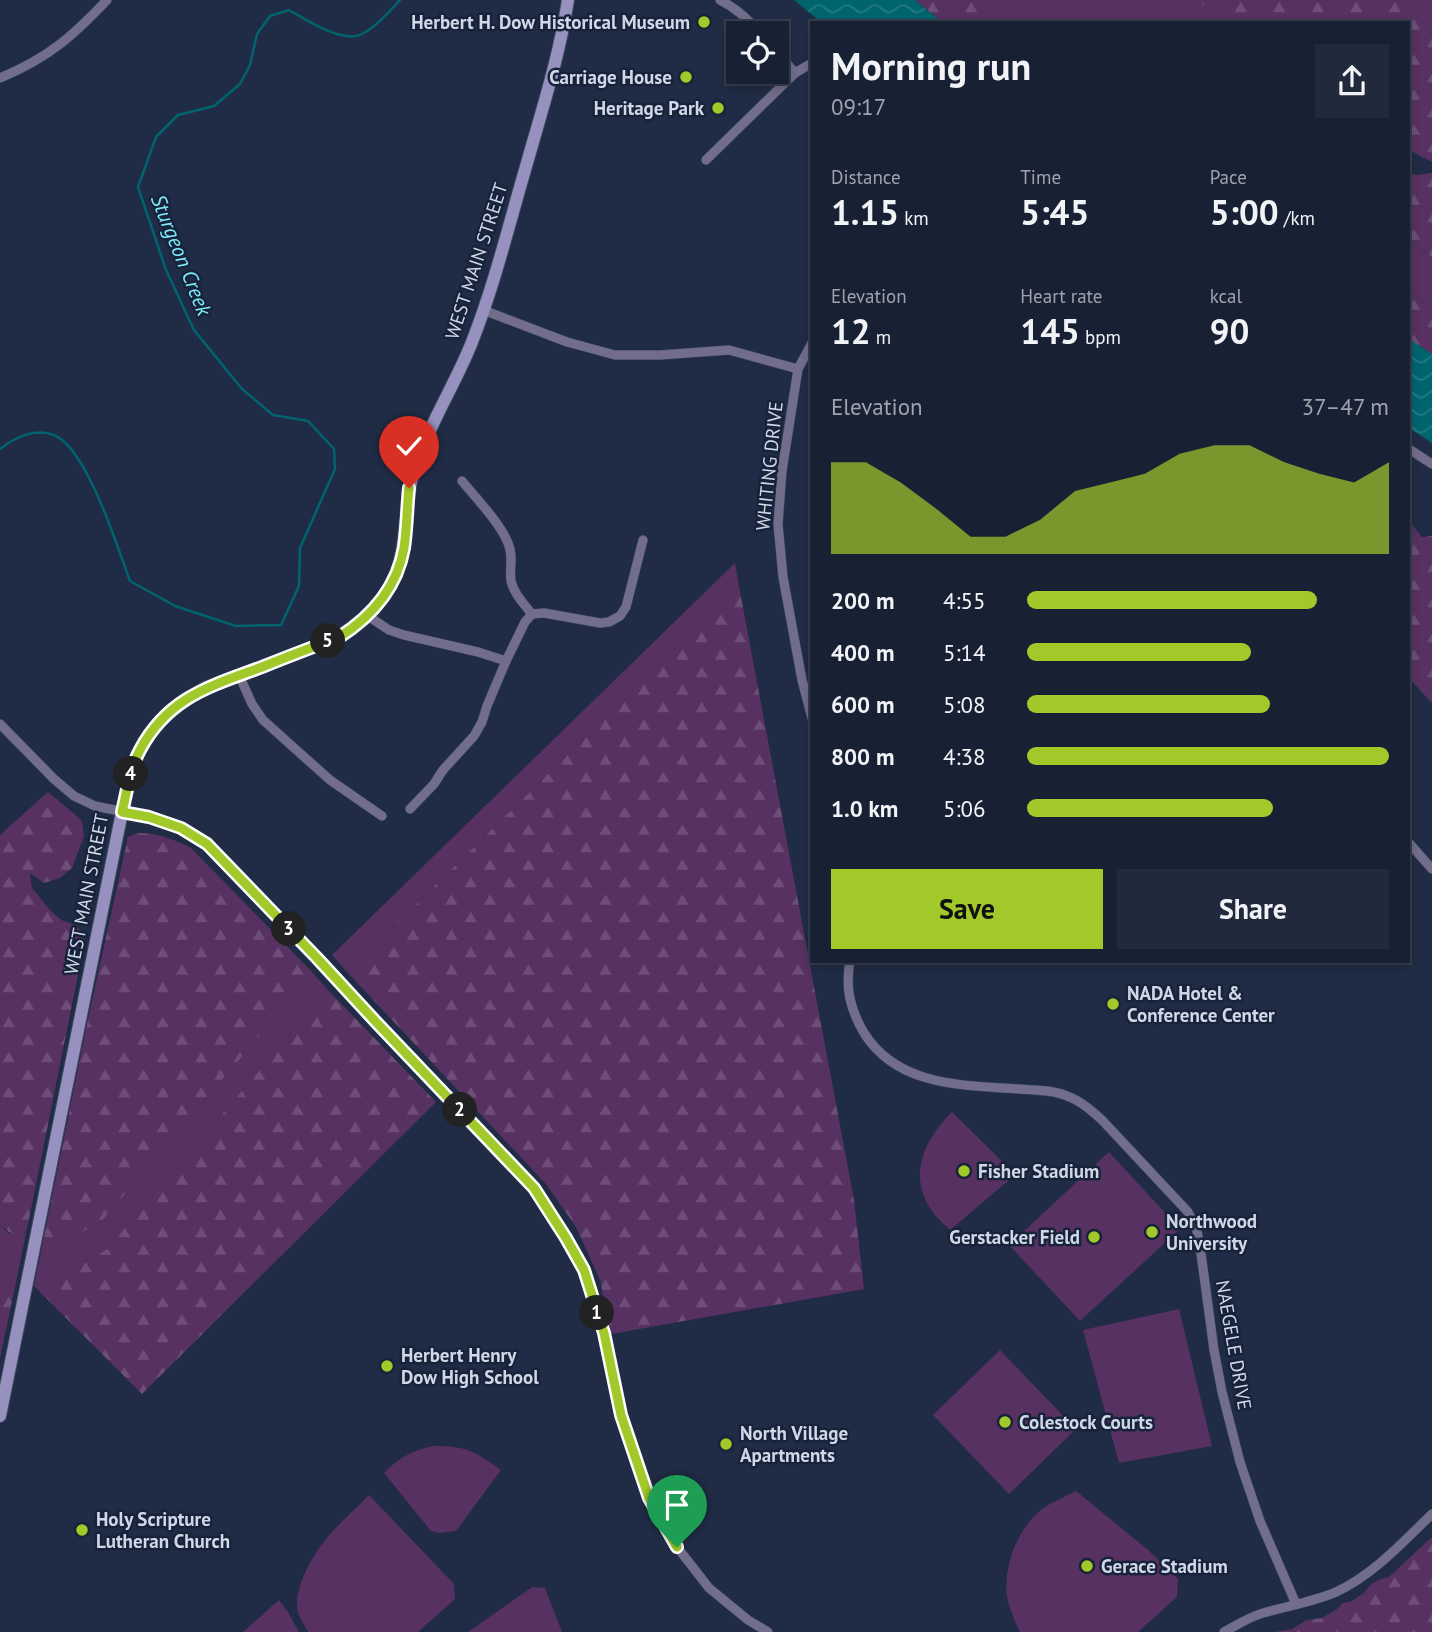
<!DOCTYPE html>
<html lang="en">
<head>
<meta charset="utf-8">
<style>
  :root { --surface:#182134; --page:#21293c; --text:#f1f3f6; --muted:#9fa3ac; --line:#363e4f; --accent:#a1c92a }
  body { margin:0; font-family:"PT Sans",sans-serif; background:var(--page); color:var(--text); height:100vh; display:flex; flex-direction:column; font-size:26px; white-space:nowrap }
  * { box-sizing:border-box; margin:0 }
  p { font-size:23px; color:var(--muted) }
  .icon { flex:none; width:38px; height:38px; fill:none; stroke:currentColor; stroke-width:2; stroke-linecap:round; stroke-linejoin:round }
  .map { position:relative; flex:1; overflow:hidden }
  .panel { position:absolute; left:810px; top:21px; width:600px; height:942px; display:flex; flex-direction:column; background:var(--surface); border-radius:0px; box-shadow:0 4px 10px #0003,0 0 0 2px var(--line) }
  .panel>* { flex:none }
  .controls { position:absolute; left:726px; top:21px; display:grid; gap:14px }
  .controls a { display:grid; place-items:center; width:63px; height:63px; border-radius:0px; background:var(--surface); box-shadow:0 4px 10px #0003,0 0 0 2px var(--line); font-size:35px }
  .pin { position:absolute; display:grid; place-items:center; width:60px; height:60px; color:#fff; margin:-72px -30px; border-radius:50% 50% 50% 0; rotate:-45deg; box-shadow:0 0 7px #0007 }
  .pin .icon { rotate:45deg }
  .km { position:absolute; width:35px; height:35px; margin:-18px; border-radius:50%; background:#222; color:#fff; font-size:19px; line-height:35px; text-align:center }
  .round { display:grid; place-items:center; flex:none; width:74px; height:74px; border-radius:0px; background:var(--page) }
  .overview { display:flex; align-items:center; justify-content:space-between; height:119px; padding:0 21px }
  h1 { font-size:38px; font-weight:700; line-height:52px }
  .metrics { display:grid; grid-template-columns:repeat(3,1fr); gap:10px; height:119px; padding:7px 21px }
  .metrics div { display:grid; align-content:center }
  .metrics b { font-size:35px; font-weight:700 }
  .metrics small { font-size:19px; font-weight:400 }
  .metrics p { font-size:19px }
  .chart { height:196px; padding:14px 21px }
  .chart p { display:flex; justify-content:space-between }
  .chart svg { width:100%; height:126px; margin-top:7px; fill:var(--accent); opacity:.7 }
  .cta { display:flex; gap:14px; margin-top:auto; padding:14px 21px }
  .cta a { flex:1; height:80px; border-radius:0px; background:var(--accent); color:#111; font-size:28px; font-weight:700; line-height:80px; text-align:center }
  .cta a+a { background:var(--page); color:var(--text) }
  ul { padding:0 21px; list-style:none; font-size:23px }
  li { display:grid; grid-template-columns:112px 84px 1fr; align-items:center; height:52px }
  li i { height:18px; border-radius:9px; background:var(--accent) }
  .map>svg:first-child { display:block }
</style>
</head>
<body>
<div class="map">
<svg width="1432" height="1632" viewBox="0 0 1432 1632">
  <defs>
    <pattern id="forest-firs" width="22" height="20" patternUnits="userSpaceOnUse" patternTransform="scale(1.75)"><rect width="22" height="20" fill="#573161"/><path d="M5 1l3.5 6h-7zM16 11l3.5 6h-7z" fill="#6e4e78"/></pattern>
    <pattern id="water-waves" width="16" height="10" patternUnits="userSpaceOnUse" patternTransform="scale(1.75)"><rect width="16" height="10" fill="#00646e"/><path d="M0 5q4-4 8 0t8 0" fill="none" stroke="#247983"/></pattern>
  </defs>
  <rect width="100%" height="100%" fill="#202c45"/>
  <g fill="#573161">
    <polygon points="969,0 1197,0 1227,23 996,23"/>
    <polygon points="1403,0 1432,0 1432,35"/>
    <polygon points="1409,241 1432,257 1432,305 1409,293"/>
    <polygon points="735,563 739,586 347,972 332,955"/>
    <path d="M 313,973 L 328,990 L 106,1250 C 83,1265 61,1277 34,1286 L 44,1237 L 58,1241 L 102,1221 Z"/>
    <path d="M 952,1112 L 1008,1167 L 1008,1181 L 950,1230 C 945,1225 939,1220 935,1215 C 906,1178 923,1141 952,1112 Z"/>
    <polygon points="1109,1152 1180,1229 1080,1321 1009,1245"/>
    <polygon points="0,1225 9,1234 25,1233 27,1229 15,1287 0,1272"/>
    <polygon points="1179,1309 1212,1446 1119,1463 1083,1330"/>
    <polygon points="1000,1350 1076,1429 1009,1494 933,1415"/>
    <path d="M 433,1446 C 467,1446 474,1451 501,1470 L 456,1531 L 439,1533 L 431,1531 L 384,1473 C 400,1457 411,1451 433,1446 Z"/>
    <path d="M 1076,1491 L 1147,1549 L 1178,1579 L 1177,1597 L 1138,1632 L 1020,1632 C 1015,1622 1009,1608 1007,1596 C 1003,1566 1018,1528 1042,1509 C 1052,1502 1065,1497 1076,1491 Z"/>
    <path d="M 369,1495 L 454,1584 L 455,1599 L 418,1632 L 308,1632 C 305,1626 300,1619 298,1612 C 292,1591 313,1554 327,1538 C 340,1522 356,1509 369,1495 Z"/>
    <polygon points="532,1587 545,1588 562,1632 468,1632"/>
    <polygon points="279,1600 288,1612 299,1632 243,1632"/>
  </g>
  <g fill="url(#forest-firs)">
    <polygon points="915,0 969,0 996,23 943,23"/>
    <polygon points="1197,0 1403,0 1432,35 1432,162 1409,150 1409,23 1227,23"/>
    <polygon points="1409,173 1418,175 1432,173 1432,257 1409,241"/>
    <polygon points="1409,293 1432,305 1432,354 1409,339"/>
    <polygon points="1409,521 1422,537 1432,536 1432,703 1409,678"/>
    <polygon points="739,586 854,1200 864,1289 611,1334 600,1280 576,1227 546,1184 347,972"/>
    <path d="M 48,792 L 78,817 L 82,822 L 84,836 L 72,868 L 60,878 L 44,883 L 30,873 L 32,888 L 50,910 L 61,920 L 75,925 L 86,935 L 27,1229 C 19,1241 8,1232 0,1225 L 0,835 Z"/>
    <path d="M 138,833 C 158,833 173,839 191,848 L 313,973 L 102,1221 L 77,1235 L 57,1241 L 44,1237 L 87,1024 L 128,837 Z"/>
    <path d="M 328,990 L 436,1102 L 142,1394 L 34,1286 C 61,1277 83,1265 106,1250 Z"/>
    <polygon points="0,1272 15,1287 0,1358"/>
    <polygon points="1432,1537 1432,1632 1275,1632 1292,1629 1307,1620 1322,1618 1337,1609 1343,1603 1352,1601 1365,1592 1370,1585 1378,1580 1389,1577"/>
  </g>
  <g fill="url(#water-waves)">
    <polygon points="794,0 915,0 943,23 822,23"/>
    <polygon points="1409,339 1432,354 1432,443 1409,428"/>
  </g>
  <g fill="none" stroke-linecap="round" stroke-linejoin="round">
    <path stroke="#00646e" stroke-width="2.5" d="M 0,449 C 15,437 35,428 54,435 C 87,448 118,549 130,581 L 175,606 L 236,626 L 281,625 L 299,586 L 300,548 L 335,469 L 334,449 L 308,421 L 273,415 L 242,389 L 194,330 L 166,270 L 138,187 L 156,137 L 178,115 L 214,106 L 240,84 L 250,65 L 257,34 L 270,16 L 289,10 C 306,20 343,44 362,34 C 377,26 389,12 400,0"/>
    <defs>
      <g id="street">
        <path d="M 720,0 C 736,8 749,20 760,33"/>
        <polyline points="777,52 795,73"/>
        <path d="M 0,78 C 48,58 72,37 107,0"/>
        <polyline points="706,160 795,73 812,63"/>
        <polyline points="483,310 567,342 615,355 660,355 729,350 798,369"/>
        <polyline points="812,343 798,369 782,471 778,524 783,577 802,680 812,718"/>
        <polyline points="1409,449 1432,464"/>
        <path d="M 462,481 C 476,498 500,523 508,543 C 514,557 509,568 511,581 C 514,594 524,604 532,614"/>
        <polyline points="368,616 389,630 404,635 478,652 506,661 525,622 532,614 544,613 600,623 609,622 620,616 626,607 643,540"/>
        <polyline points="239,675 252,704 263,720 330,780 382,816"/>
        <polyline points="0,724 54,779 74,796 95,806 149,817 182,828 207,844 317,958 376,1022 534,1188 566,1238 584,1270 604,1333 621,1415 649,1498 677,1547 709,1588 748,1620 768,1632"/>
        <polyline points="410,809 434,784 443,770 474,736 482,722 487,706 506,661"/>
        <polyline points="1409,843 1432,869"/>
        <path d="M 850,961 C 845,988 850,1009 864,1033 C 898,1087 963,1085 1019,1089 C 1035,1090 1053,1090 1067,1096 C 1081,1101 1092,1111 1102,1120 L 1188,1212 L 1196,1227 L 1200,1246 L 1214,1350 L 1222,1392 L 1240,1462 L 1260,1521 L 1296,1604"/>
        <path d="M 1224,1632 C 1237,1625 1249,1617 1263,1613 C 1287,1606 1313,1602 1336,1592 C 1373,1575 1403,1542 1432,1514"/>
      </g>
      <path id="secondary" d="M 0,1416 L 122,812 C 126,796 129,780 134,764 C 145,729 176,704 207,687 L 338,638 C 359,624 378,609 390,586 C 411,548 401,508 415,468 C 429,424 455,385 472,342 C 494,286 508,228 525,170 C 541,113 559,58 568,0"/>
    </defs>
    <use href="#street" stroke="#3c485f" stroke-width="10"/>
    <use href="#secondary" stroke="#3c485f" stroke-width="14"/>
    <use href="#street" stroke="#716d8a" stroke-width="9"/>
    <use href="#secondary" stroke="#9791bf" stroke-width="12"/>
  </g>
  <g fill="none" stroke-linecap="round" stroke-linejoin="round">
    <defs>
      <path id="route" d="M 409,488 C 407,508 407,528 404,548 C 397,588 371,617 338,638 C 312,647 287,657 262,667 C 211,686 168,697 140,750 C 130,768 127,791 122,812 L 149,817 L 181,828 L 207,844 L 317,958 L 376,1022 L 534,1188 L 566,1238 L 584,1270 L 604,1333 L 621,1415 L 649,1498 L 677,1547"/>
    </defs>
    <use href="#route" stroke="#fff" stroke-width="14"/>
    <use href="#route" stroke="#a1c92a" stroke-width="9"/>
  </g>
  <g fill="#a1c92a" stroke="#17233a" stroke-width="2.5">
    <circle cx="704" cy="22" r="7"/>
    <circle cx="686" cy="77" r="7"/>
    <circle cx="718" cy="108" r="7"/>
    <circle cx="1113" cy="1004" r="7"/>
    <circle cx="964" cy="1171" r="7"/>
    <circle cx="1152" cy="1232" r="7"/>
    <circle cx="1094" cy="1237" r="7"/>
    <circle cx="387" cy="1366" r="7"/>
    <circle cx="1005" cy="1422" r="7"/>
    <circle cx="726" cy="1444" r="7"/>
    <circle cx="82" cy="1530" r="7"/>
    <circle cx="1087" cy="1566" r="7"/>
  </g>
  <g text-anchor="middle" stroke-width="5" stroke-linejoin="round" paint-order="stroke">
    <g font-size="19" font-weight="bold" fill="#d0d8e8" stroke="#17233a" text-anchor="start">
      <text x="690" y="29" text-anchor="end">Herbert H. Dow Historical Museum</text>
      <text x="672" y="84" text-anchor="end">Carriage House</text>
      <text x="704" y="115" text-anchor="end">Heritage Park</text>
      <text x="1127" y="1000">NADA Hotel &amp;<tspan x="1127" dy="22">Conference Center</tspan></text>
      <text x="978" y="1178">Fisher Stadium</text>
      <text x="1166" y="1228">Northwood<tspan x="1166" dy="22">University</tspan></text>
      <text x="1080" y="1244" text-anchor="end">Gerstacker Field</text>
      <text x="401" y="1362">Herbert Henry<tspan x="401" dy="22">Dow High School</tspan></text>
      <text x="1019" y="1429">Colestock Courts</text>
      <text x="740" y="1440">North Village<tspan x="740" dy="22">Apartments</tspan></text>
      <text x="96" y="1526">Holy Scripture<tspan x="96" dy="22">Lutheran Church</tspan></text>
      <text x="1101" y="1573">Gerace Stadium</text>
    </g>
    <g font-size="19" fill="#d0d8e8" stroke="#17233a">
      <text transform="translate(476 261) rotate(-72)" y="7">WEST MAIN STREET</text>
      <text transform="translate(769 466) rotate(-84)" y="7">WHITING DRIVE</text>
      <text transform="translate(86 894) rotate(-79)" y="7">WEST MAIN STREET</text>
      <text transform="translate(1234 1345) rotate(80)" y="7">NAEGELE DRIVE</text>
    </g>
    <g font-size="21" font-style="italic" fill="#7debfa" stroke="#17233a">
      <text transform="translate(181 255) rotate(68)" y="7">Sturgeon Creek</text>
    </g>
  </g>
</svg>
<div class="controls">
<a><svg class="icon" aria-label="locate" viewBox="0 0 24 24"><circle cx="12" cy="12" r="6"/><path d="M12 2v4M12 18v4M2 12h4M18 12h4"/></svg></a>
</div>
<div class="pin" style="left:677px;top:1547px;background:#1e9e55"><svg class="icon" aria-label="arrive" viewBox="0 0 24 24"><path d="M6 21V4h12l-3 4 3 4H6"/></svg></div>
<div class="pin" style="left:409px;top:488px;background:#d93025"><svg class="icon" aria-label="check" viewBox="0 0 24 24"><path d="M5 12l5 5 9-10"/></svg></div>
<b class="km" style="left:597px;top:1313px">1</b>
<b class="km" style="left:460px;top:1110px">2</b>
<b class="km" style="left:289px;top:929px">3</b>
<b class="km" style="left:131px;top:774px">4</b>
<b class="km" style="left:328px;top:641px">5</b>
<section class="panel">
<div class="overview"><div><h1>Morning run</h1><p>09:17</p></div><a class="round"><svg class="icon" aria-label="share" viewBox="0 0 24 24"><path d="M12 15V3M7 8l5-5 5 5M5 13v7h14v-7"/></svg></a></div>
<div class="metrics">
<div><p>Distance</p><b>1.15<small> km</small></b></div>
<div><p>Time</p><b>5:45</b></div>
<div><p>Pace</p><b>5:00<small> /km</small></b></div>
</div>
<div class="metrics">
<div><p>Elevation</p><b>12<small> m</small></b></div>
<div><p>Heart rate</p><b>145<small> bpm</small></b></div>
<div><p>kcal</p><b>90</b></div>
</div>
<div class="chart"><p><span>Elevation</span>37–47 m</p>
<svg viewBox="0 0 160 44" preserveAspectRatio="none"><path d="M0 44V12L10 12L20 19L30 28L40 38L50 38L60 32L70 22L80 19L90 16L100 9L110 6L120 6L130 12L140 16L150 19L160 12V44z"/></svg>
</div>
<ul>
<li><b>200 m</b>4:55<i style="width:80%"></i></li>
<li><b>400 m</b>5:14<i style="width:62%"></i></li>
<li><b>600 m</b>5:08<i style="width:67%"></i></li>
<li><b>800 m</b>4:38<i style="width:100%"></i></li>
<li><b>1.0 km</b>5:06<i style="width:68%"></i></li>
</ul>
<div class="cta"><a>Save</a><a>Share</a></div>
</section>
</div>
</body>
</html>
